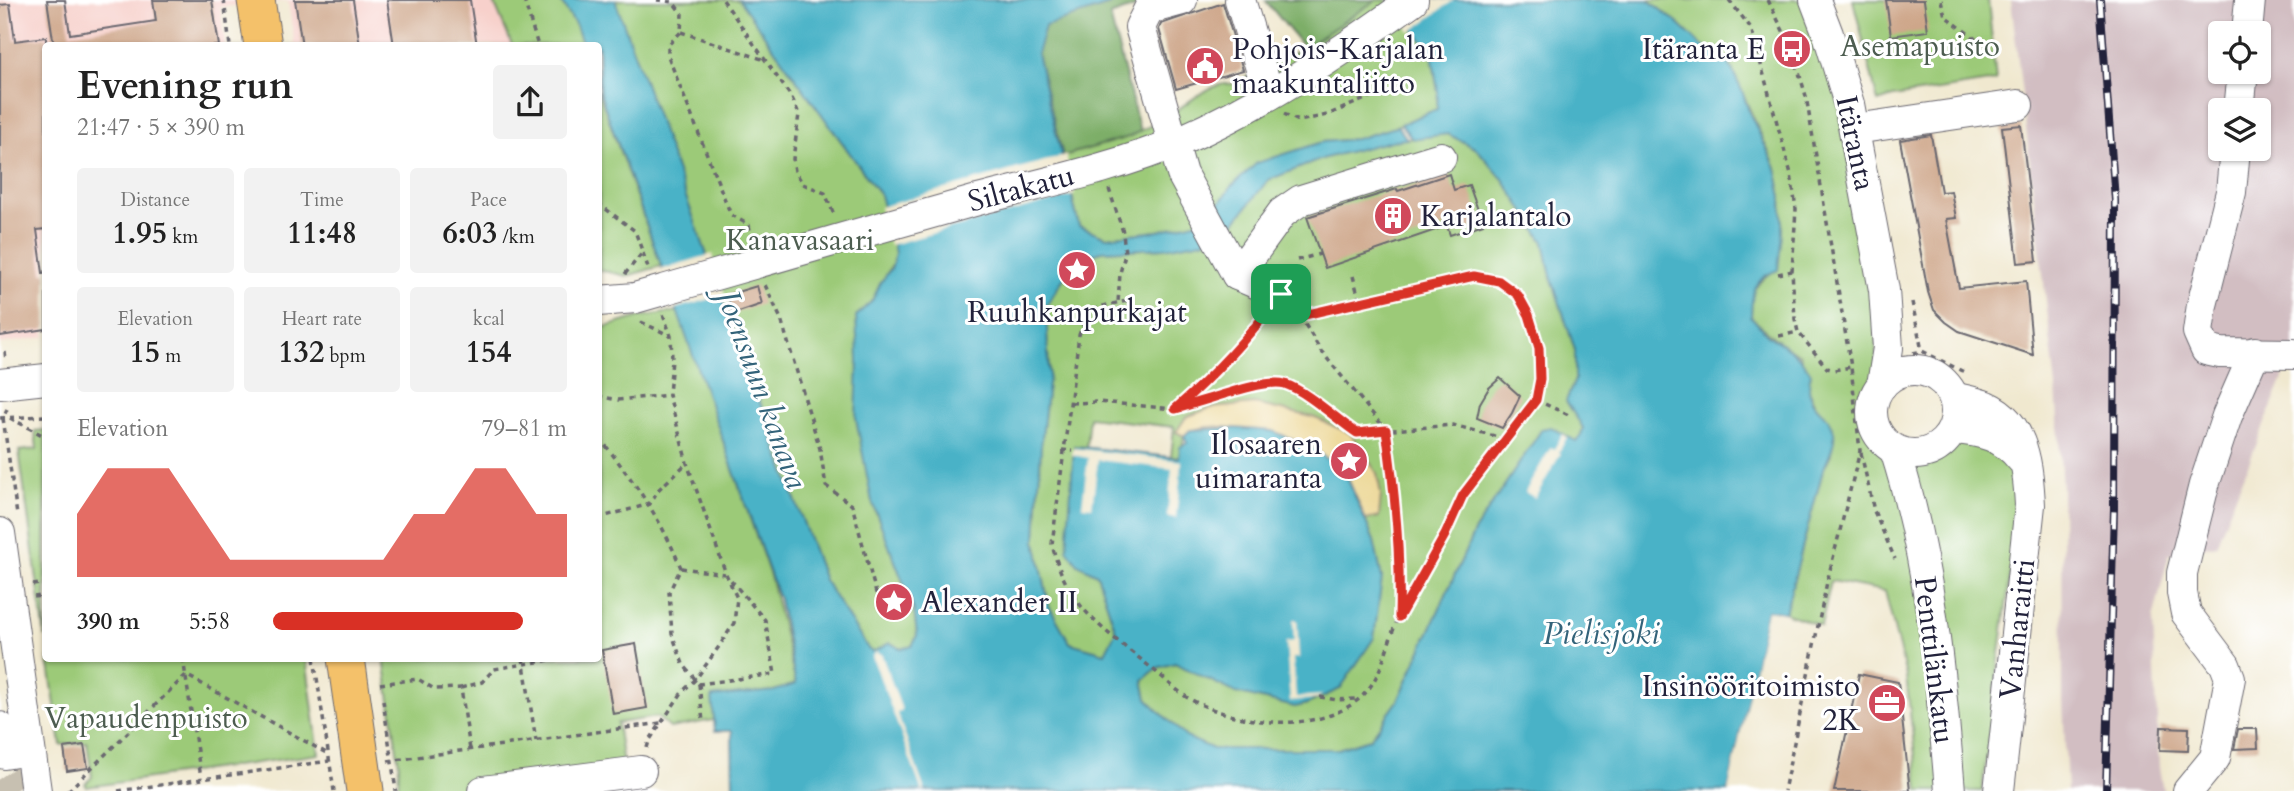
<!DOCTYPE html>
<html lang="en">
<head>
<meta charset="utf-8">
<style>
  :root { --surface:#fff; --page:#f2f2f2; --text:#222; --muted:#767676; --accent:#d93025 }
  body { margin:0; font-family:Cardo,serif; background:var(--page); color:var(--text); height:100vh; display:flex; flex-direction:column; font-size:26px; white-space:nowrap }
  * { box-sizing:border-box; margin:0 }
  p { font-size:23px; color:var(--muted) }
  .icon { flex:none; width:38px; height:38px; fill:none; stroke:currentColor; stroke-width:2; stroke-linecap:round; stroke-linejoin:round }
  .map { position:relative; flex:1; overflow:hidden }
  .panel { position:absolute; left:42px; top:42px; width:560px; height:620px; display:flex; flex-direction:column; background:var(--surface); border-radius:7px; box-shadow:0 2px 5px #0004 }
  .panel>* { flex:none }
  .controls { position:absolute; left:2208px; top:21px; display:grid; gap:14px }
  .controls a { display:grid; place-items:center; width:63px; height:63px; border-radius:7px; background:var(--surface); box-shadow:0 2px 5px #0004; font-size:35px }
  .pin { position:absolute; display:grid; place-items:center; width:60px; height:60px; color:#fff; margin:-30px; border-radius:14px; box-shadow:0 4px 10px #0006 }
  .round { display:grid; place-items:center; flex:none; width:74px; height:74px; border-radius:7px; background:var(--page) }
  .summary { display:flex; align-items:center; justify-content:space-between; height:119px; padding:0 35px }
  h1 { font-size:38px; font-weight:800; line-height:52px }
  .stats { display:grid; grid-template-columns:repeat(3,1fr); gap:10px; height:119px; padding:7px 35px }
  .stats div { display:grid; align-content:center; border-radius:7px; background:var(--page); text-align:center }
  .stats b { font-size:30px; font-weight:800 }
  .stats small { font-size:19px; font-weight:400 }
  .stats p { font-size:19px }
  .chart { height:196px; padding:14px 35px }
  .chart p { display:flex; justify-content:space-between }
  .chart svg { width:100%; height:126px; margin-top:7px; fill:var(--accent); opacity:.7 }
  ul { padding:0 35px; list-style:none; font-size:23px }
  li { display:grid; grid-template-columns:112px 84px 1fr; align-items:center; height:52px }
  li i { height:18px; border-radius:9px; background:var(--accent) }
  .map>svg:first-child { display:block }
</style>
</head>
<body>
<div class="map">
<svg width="2294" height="791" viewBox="0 0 2294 791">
  <rect width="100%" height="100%" fill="#fff"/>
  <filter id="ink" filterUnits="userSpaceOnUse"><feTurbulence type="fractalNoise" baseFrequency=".0143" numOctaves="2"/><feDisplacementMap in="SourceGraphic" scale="14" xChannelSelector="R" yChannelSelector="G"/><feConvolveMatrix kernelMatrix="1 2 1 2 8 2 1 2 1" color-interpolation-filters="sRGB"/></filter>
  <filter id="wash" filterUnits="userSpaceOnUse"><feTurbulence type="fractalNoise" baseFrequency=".00686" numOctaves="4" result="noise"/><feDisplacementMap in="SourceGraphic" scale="28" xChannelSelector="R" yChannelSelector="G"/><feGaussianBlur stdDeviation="1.57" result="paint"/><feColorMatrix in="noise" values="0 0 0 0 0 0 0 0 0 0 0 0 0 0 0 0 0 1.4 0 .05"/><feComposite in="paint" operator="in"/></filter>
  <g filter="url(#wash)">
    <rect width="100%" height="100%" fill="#f0e8cf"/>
    <polygon fill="#f7d0cb" points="0,0 492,0 512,45 295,45 288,1 220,7 225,45 46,46 45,337 0,344"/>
    <path fill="#d2bec2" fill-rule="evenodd" d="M 2011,0 L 2294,0 L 2294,351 L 2216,545 L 2169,554 L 2153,619 L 2159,767 L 2163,791 L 2067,791 L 2063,701 L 2062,489 L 2056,387 ZM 2221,33 L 2259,33 L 2259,72 L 2221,72 ZM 2221,110 L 2259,110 L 2259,149 L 2221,149 Z"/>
    <g fill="#9cca78" stroke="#5f765a" stroke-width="2">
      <polygon points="493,0 560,0 576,26 583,45 512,45"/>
      <polygon points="615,0 739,0 880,195 900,250 872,301 856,316 872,502 914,610 917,635 913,646 901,649 890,643 874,652 869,651 824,580"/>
      <path d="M 1376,0 L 1390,0 L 1432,53 L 1438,92 L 1437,109 L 1389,129 L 1356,139 L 1322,142 L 1231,187 L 1215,210 L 1195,222 L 1158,231 L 1107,237 L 1079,226 L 1063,156 C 1103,144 1145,134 1180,108 C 1194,98 1215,81 1233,84 L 1304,48 Z"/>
      <path d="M 1648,0 L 1809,0 L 1824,36 L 1876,290 L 1876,386 L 1868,403 L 1872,431 L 1892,454 L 1930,457 L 1959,436 L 1977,438 L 2017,474 L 2019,507 L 1982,791 L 1919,791 L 1906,676 L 1885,591 L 1831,581 L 1821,626 L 1785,613 L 1823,470 L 1831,454 L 1828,418 C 1807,404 1807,378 1800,355 C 1781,345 1767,333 1751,317 L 1752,290 L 1769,273 L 1782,197 L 1776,168 L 1729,63 L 1701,45 L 1674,20 Z"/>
      <polygon points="1853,0 1988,0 1996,81 1893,97 1878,102"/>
      <polygon points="598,90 661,266 627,276 599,270"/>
      <polygon points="1448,134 1477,149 1503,179 1544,242 1551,276 1575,350 1575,380 1566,401 1583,427 1581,435 1576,442 1551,427 1542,430 1475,530 1398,701 1370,739 1338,749 1213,749 1186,737 1166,718 1147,699 1143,680 1157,668 1175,663 1236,693 1295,707 1307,704 1340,689 1382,578 1374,541 1345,472 1273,431 1234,428 1190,430 1184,436 1180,458 1171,457 1174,427 1089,417 1086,447 1074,446 1078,564 1097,574 1116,632 1105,653 1070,643 1049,606 1036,541 1041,446 1049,375 1046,306 1070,268 1084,257 1101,251 1165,248 1234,223 1268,180 1325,158 1391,140"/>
      <polygon points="678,311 771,579 796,684 774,691 713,697 714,720 670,728 657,717 617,723 627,791 398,791 399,765 384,658 598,658 599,329 639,317"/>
      <polygon points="45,430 46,430 45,637 19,451 37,449 35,431"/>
      <polygon points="48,658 306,658 319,754 87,787 85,784 92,777 87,742 61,745"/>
    </g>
    <g fill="#7dae68" stroke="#506852" stroke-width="2">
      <polygon points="1117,0 1155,0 1110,16 1140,131 1129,137 1063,156 1037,54 1044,26 1109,5"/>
      <polygon points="1265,0 1376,0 1304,48"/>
    </g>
    <path fill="#eeda9e" stroke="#887e6c" stroke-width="2" d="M 1255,404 L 1313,417 L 1350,433 L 1377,473 L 1381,494 L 1379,517 L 1366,520 L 1345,472 C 1310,458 1273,440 1237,429 C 1221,425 1195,425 1184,436 L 1176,432 L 1186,417 L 1210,408 Z"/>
    <path fill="#48b2c7" stroke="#356a81" stroke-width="2" d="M 560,0 L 615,0 L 824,580 L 869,650 L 873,652 L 890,643 L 901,649 L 912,646 L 917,635 L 914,610 L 872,502 L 856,419 L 858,360 L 856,316 L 872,301 L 881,282 L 892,267 L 895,253 L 880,195 L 739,0 L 1117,0 L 1109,5 L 1045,26 L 1037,54 L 1079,226 L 1106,237 L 1158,231 L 1195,222 L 1215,209 L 1231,187 L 1257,163 L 1322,142 L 1356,139 L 1398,126 L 1407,139 L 1391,141 L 1325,158 L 1268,180 L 1234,223 L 1203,241 L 1165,248 L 1101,251 L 1084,257 L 1070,268 L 1046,306 L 1049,375 L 1041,446 L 1036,541 L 1049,606 L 1070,643 L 1105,653 L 1116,631 L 1097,574 L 1078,564 L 1067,549 L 1074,446 L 1179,458 L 1180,447 L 1187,443 L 1184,436 L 1190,430 L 1234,428 L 1273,431 L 1314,449 L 1345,472 L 1374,541 L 1382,578 L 1374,638 L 1340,689 L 1307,704 L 1295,707 L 1236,693 L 1175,663 L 1157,668 L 1143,680 L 1147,699 L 1166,718 L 1186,737 L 1213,749 L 1338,749 L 1370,739 L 1398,701 L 1475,530 L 1542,429 L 1551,427 L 1576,441 L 1581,435 L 1583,428 L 1566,401 L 1575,380 L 1575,350 L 1551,276 L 1544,242 L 1503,179 L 1477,149 L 1448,134 L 1412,139 L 1401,124 L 1437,109 L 1438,92 L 1432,53 L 1390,0 L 1648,0 L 1674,20 L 1701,45 L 1729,63 L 1742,91 L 1750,114 L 1776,168 L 1782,197 L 1782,233 L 1778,270 C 1751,279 1752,293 1751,317 C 1758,323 1765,334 1772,338 C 1789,347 1801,357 1811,373 C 1801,413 1831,408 1834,432 C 1836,444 1828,459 1823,470 L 1785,613 L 1767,610 L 1728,791 L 733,791 L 732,731 L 715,731 L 712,697 L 774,691 L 796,684 L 779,599 L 599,90 L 598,46 L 583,45 L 576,26 Z"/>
    <g fill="#f0e8cf">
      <polygon points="1387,0 1454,0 1411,32"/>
      <polygon points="1066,155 1075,195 890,245 880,207"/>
      <polygon points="712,254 725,295 674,309 659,270"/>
      <polygon points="1563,434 1567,437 1559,452 1561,453 1535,498 1525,492 1551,447 1554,449"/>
      <polygon points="1073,448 1182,461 1176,518 1167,517 1172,469 1098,460 1092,507 1082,506 1088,458 1072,455"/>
      <polygon points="1767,610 1788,614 1785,617 1770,614 1732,791 1728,791"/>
      <polygon points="1293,620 1297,620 1299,658 1293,658 1296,697 1323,695 1316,699 1290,701 1286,642 1294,641"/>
      <polygon points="877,651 878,654 881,653 902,710 897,713 925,791 922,791 872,656"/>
    </g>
    <g id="blocks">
      <g fill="#cea689">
        <polygon points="47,0 65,0 70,34 156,21 153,0 212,0 219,46 54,46"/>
        <polygon points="295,0 353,0 360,46 302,46"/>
        <polygon points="387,0 470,0 477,46 394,46"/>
        <polygon points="1886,0 1924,0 1928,31 1891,36"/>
        <polygon points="1223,3 1243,70 1176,89 1159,29 1161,24"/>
        <polygon points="10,4 15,41 46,37 46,229 37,230 43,273 46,273 46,329 0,336 0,5"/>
        <polygon points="2021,125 2037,261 2018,263 2002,127"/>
        <polygon points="1931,135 1941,192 1951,191 1956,218 1946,219 1959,288 2026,281 2033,355 1959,331 1946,322 1934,310 1928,292 1900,140"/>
        <polygon points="1449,174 1454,190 1469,185 1483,224 1450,235 1447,226 1325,268 1307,217 1397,189 1398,191"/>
        <polygon points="757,286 762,304 733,314 727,295"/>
        <polygon points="1500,378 1520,396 1512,413 1502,428 1477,418 1480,403 1489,388"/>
        <polygon points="636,644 647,708 613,714 602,650"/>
        <polygon points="1859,674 1898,682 1910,791 1834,791"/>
        <polygon points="2161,727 2189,728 2188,751 2160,750"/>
        <polygon points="2238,729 2257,729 2258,748 2234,749"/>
        <polygon points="84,745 88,768 67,771 64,748"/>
      </g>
    </g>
  </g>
  <g filter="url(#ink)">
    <use href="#blocks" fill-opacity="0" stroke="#6a676f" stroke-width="2"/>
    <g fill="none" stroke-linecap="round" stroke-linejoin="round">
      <polyline stroke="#c7c0b1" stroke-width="30" stroke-dasharray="30 15" stroke-linecap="butt" points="3,776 14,791"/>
      <defs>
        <g id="minor">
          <polyline points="1182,0 1149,9 1140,27 1182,174 1237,275 1281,294"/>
          <polyline points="1240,0 1269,95"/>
          <polyline points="1815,0 1828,34 1849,104 1884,290 1888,348 1882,385"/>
          <polyline points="2247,33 2250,0"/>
          <polyline points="2239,110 2243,72"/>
          <polyline points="1855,129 2018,105"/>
          <polyline points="2235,149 2231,192 2202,305 2198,332 2206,350 2220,353 2294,354"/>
          <polyline points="1237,275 1282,213 1301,200 1441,157"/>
          <path d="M 663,290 C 767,260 870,230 974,201 C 1043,183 1116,168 1182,140 C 1264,104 1341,52 1413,0"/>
          <polyline points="598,301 635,298"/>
          <circle cx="1914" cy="412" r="42"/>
          <polyline points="0,384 46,379"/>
          <path d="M 1954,397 C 1964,400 1976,402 1986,406 C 2025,423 2028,468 2030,505 L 1999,791"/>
          <path d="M 1954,429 C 1982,431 2003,436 2021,459"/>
          <path d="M 1895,450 C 1930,560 1941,676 1950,791"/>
          <polyline points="0,533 36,791"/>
          <polyline points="0,727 4,754 30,750"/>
          <polyline points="483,791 641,771"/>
          <polyline points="2188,791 2215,758 2230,678 2225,665 2186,613 2182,593 2182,573 2204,485 2227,416 2255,352"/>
        </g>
        <g id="major">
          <polyline points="256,0 263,46"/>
          <polyline points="346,658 365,791"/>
        </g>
      </defs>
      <use href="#minor" stroke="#6a676f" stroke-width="32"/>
      <use href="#major" stroke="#6a676f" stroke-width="39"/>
      <g stroke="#6a676f" stroke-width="3.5" stroke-dasharray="5 5" stroke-linecap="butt">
        <polyline points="224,0 230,46"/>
        <polyline points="524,0 538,46"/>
        <polyline points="657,0 673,2 682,14 681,32 668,45 668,56 731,215 749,225 752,239"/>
        <polyline points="723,0 792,98 799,114 793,159 795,171 803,184 825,193 835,217"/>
        <polyline points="1729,0 1751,28 1791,174 1796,209 1792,271 1795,319 1798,332 1827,368 1834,370 1851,367"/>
        <polyline points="1768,0 1792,49 1806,96 1851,367 1860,451 1827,582 1784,791"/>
        <polyline points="1941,0 1945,16 1993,52"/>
        <polyline points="681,32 762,59"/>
        <polyline points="1284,114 1299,121 1327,115 1382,92"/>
        <polyline points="1109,189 1123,232 1125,254 1120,273 1118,303"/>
        <polyline points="598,203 635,231 649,270"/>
        <polyline points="1297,260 1320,254"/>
        <polyline points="625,274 644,251"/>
        <polyline points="1778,274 1792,271"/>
        <polyline points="1353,276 1360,302"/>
        <polyline points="765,285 781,319 820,449 826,486 852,505 879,604"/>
        <path d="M 1127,301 C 1097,307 1090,305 1079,335 L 1052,544 C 1067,610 1106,630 1155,671 C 1166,680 1177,691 1188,698 C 1234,724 1315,736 1359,699 C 1384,678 1386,642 1400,614 C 1414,588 1431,563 1445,536 C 1451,523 1455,510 1462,497 C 1481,460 1536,421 1540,380 C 1543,347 1531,298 1500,282 C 1493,278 1482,278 1474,276 L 1300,316 L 1298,313"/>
        <polyline points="1912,302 1922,351"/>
        <polyline points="1300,316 1321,351 1386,430 1394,487 1400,580 1399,613"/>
        <polyline points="641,322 671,336"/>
        <polyline points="1779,336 1798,332"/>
        <polyline points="5,352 6,360"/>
        <polyline points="1913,353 1922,351 1966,373"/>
        <polyline points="598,396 618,400 669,395"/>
        <polyline points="1536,400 1571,416"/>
        <polyline points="1071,403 1099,402 1175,409 1264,383 1284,384 1304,394 1357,433 1453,425 1506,439"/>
        <polyline points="7,409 3,418 17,515"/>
        <polyline points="1175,409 1212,377 1267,313"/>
        <polyline points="0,418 46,416"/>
        <polyline points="10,418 46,437"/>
        <path d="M 598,439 L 603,442 C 636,485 661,518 681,568 L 669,592 L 672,634 L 683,664 L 699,684 L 775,674 L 765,620 L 730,579"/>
        <polyline points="1062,450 1073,451"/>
        <polyline points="1861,453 1874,511 1895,559"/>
        <polyline points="598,518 650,504 658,490 687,463"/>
        <polyline points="681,568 725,574"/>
        <polyline points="33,585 46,583"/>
        <polyline points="34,597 46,595"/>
        <polyline points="183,658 201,778"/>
        <polyline points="314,658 334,791"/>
        <polyline points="523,658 536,741"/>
        <polyline points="380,684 418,679 434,689 461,688 470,750"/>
        <polyline points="699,684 703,722"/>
        <polyline points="461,688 482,682 494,669 562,658"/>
        <polyline points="1320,697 1337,700 1357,699"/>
        <polyline points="383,700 396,791"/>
        <polyline points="647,748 649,741 683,691 696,679 720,645 734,623 737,598 726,574 687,463 669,395 672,359 671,336 663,314"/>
        <polyline points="388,761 661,723"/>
        <polyline points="68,791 186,675 328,754"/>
        <polyline points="118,791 329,761"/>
      </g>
      <use href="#minor" stroke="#fff" stroke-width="30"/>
      <use href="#major" stroke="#f4c16b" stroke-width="37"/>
      <defs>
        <polyline id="rail" points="2100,0 2115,200 2114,509 2106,791"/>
      </defs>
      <use href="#rail" stroke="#22223b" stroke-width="8"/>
      <use href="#rail" stroke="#fff" stroke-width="5" stroke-dasharray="16" stroke-linecap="butt"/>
      <defs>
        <polyline id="minor-bridge" points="635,298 663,290"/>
      </defs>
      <use href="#minor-bridge" stroke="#6a676f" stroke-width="32" stroke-linecap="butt"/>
      <use href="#minor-bridge" stroke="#fff" stroke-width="30"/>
    </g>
  </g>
  <g fill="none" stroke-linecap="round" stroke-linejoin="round" filter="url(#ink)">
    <defs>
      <path id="route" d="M 1474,276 L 1499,281 L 1518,295 L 1529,315 L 1539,348 L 1540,379 L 1536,400 L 1463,495 L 1445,535 L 1399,617 C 1401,554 1395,492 1386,430 L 1357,433 C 1336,419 1308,392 1285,384 C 1263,378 1200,403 1175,409 C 1215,374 1249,337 1281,294 L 1300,316 Z"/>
    </defs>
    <use href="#route" stroke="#fff" stroke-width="14"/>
    <use href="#route" stroke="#d93025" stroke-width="9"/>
  </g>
  <defs>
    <symbol id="bus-disc" viewBox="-11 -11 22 22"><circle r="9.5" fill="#d1495b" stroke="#fff"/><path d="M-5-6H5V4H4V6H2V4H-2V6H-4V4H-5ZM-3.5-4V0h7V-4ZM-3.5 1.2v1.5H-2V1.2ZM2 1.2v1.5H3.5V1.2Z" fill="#fff"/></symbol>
    <symbol id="civic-disc" viewBox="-11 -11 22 22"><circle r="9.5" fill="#d1495b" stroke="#fff"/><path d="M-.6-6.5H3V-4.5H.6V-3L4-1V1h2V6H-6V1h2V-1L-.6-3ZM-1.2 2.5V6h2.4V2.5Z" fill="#fff"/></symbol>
    <symbol id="building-disc" viewBox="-11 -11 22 22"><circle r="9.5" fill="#d1495b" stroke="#fff"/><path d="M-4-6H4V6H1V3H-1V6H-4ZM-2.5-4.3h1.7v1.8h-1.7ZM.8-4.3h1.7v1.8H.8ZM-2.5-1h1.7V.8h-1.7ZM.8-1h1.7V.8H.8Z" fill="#fff"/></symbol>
    <symbol id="sight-disc" viewBox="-11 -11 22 22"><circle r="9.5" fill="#d1495b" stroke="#fff"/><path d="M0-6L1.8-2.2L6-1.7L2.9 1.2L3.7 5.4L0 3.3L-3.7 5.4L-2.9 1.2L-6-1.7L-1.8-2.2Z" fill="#fff"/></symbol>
    <symbol id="office-disc" viewBox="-11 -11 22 22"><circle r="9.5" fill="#d1495b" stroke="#fff"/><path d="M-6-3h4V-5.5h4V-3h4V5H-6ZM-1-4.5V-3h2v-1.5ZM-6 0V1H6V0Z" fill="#fff"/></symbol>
  </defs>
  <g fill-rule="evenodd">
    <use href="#bus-disc" x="1770" y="27" width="44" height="44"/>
    <use href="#civic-disc" x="1183" y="44" width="44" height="44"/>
    <use href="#building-disc" x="1371" y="194" width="44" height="44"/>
    <use href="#sight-disc" x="1055" y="248" width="44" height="44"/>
    <use href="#sight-disc" x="1327" y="439" width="44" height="44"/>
    <use href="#sight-disc" x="872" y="580" width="44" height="44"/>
    <use href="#office-disc" x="1865" y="681" width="44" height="44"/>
  </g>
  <g text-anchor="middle" stroke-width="6" stroke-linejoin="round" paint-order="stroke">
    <g font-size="30" fill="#4d5d50" stroke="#fff">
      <text x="1920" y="56">Asemapuisto</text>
      <text x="800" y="250">Kanavasaari</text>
      <text x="146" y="728">Vapaudenpuisto</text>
    </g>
    <g font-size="30" fill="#22223b" stroke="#fff" text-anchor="start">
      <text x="1232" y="59">Pohjois-Karjalan<tspan x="1232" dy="34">maakuntaliitto</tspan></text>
      <text x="1765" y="59" text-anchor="end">Itäranta E</text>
      <text x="1420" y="226">Karjalantalo</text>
      <text x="1077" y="322" text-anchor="middle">Ruuhkanpurkajat</text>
      <text x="1322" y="454" text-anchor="end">Ilosaaren<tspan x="1322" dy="34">uimaranta</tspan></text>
      <text x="921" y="612">Alexander II</text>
      <text x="1860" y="696" text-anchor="end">Insinööritoimisto<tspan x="1860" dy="34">2K</tspan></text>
    </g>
    <g font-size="30" fill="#22223b" stroke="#fff">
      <text transform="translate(1856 143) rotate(78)" y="10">Itäranta</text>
      <text transform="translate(1021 188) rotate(-15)" y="10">Siltakatu</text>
      <text transform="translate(2017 629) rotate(-84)" y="10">Vanharaitti</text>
      <text transform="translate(1935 660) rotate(83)" y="10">Penttilänkatu</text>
    </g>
    <g font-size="32" font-style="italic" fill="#33637a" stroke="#fff">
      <text transform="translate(763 389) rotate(70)" y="11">Joensuun kanava</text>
      <text x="1601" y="644">Pielisjoki</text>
    </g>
  </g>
</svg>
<div class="controls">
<a><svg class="icon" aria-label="locate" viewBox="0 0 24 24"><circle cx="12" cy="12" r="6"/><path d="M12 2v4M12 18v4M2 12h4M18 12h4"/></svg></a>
<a><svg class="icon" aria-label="layers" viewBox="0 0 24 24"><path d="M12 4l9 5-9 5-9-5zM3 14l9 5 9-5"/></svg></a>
</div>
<div class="pin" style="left:1281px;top:294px;background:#1e9e55"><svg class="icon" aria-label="arrive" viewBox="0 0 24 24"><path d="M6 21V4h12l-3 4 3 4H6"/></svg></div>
<section class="panel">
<div class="summary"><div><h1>Evening run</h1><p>21:47 · 5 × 390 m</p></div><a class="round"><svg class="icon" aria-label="share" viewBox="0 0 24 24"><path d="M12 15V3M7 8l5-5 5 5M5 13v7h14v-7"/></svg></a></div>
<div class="stats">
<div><p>Distance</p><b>1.95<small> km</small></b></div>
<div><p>Time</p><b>11:48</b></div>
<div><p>Pace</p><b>6:03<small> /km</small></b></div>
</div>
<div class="stats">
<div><p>Elevation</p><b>15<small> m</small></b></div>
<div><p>Heart rate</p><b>132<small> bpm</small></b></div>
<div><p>kcal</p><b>154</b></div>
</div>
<div class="chart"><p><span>Elevation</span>79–81 m</p>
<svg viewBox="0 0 160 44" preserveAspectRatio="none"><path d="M0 44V22L10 6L20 6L30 6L40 22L50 38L60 38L70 38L80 38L90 38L100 38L110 22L120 22L130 6L140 6L150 22L160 22V44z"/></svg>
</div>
<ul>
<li><b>390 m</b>5:58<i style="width:85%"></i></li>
</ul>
</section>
</div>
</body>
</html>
